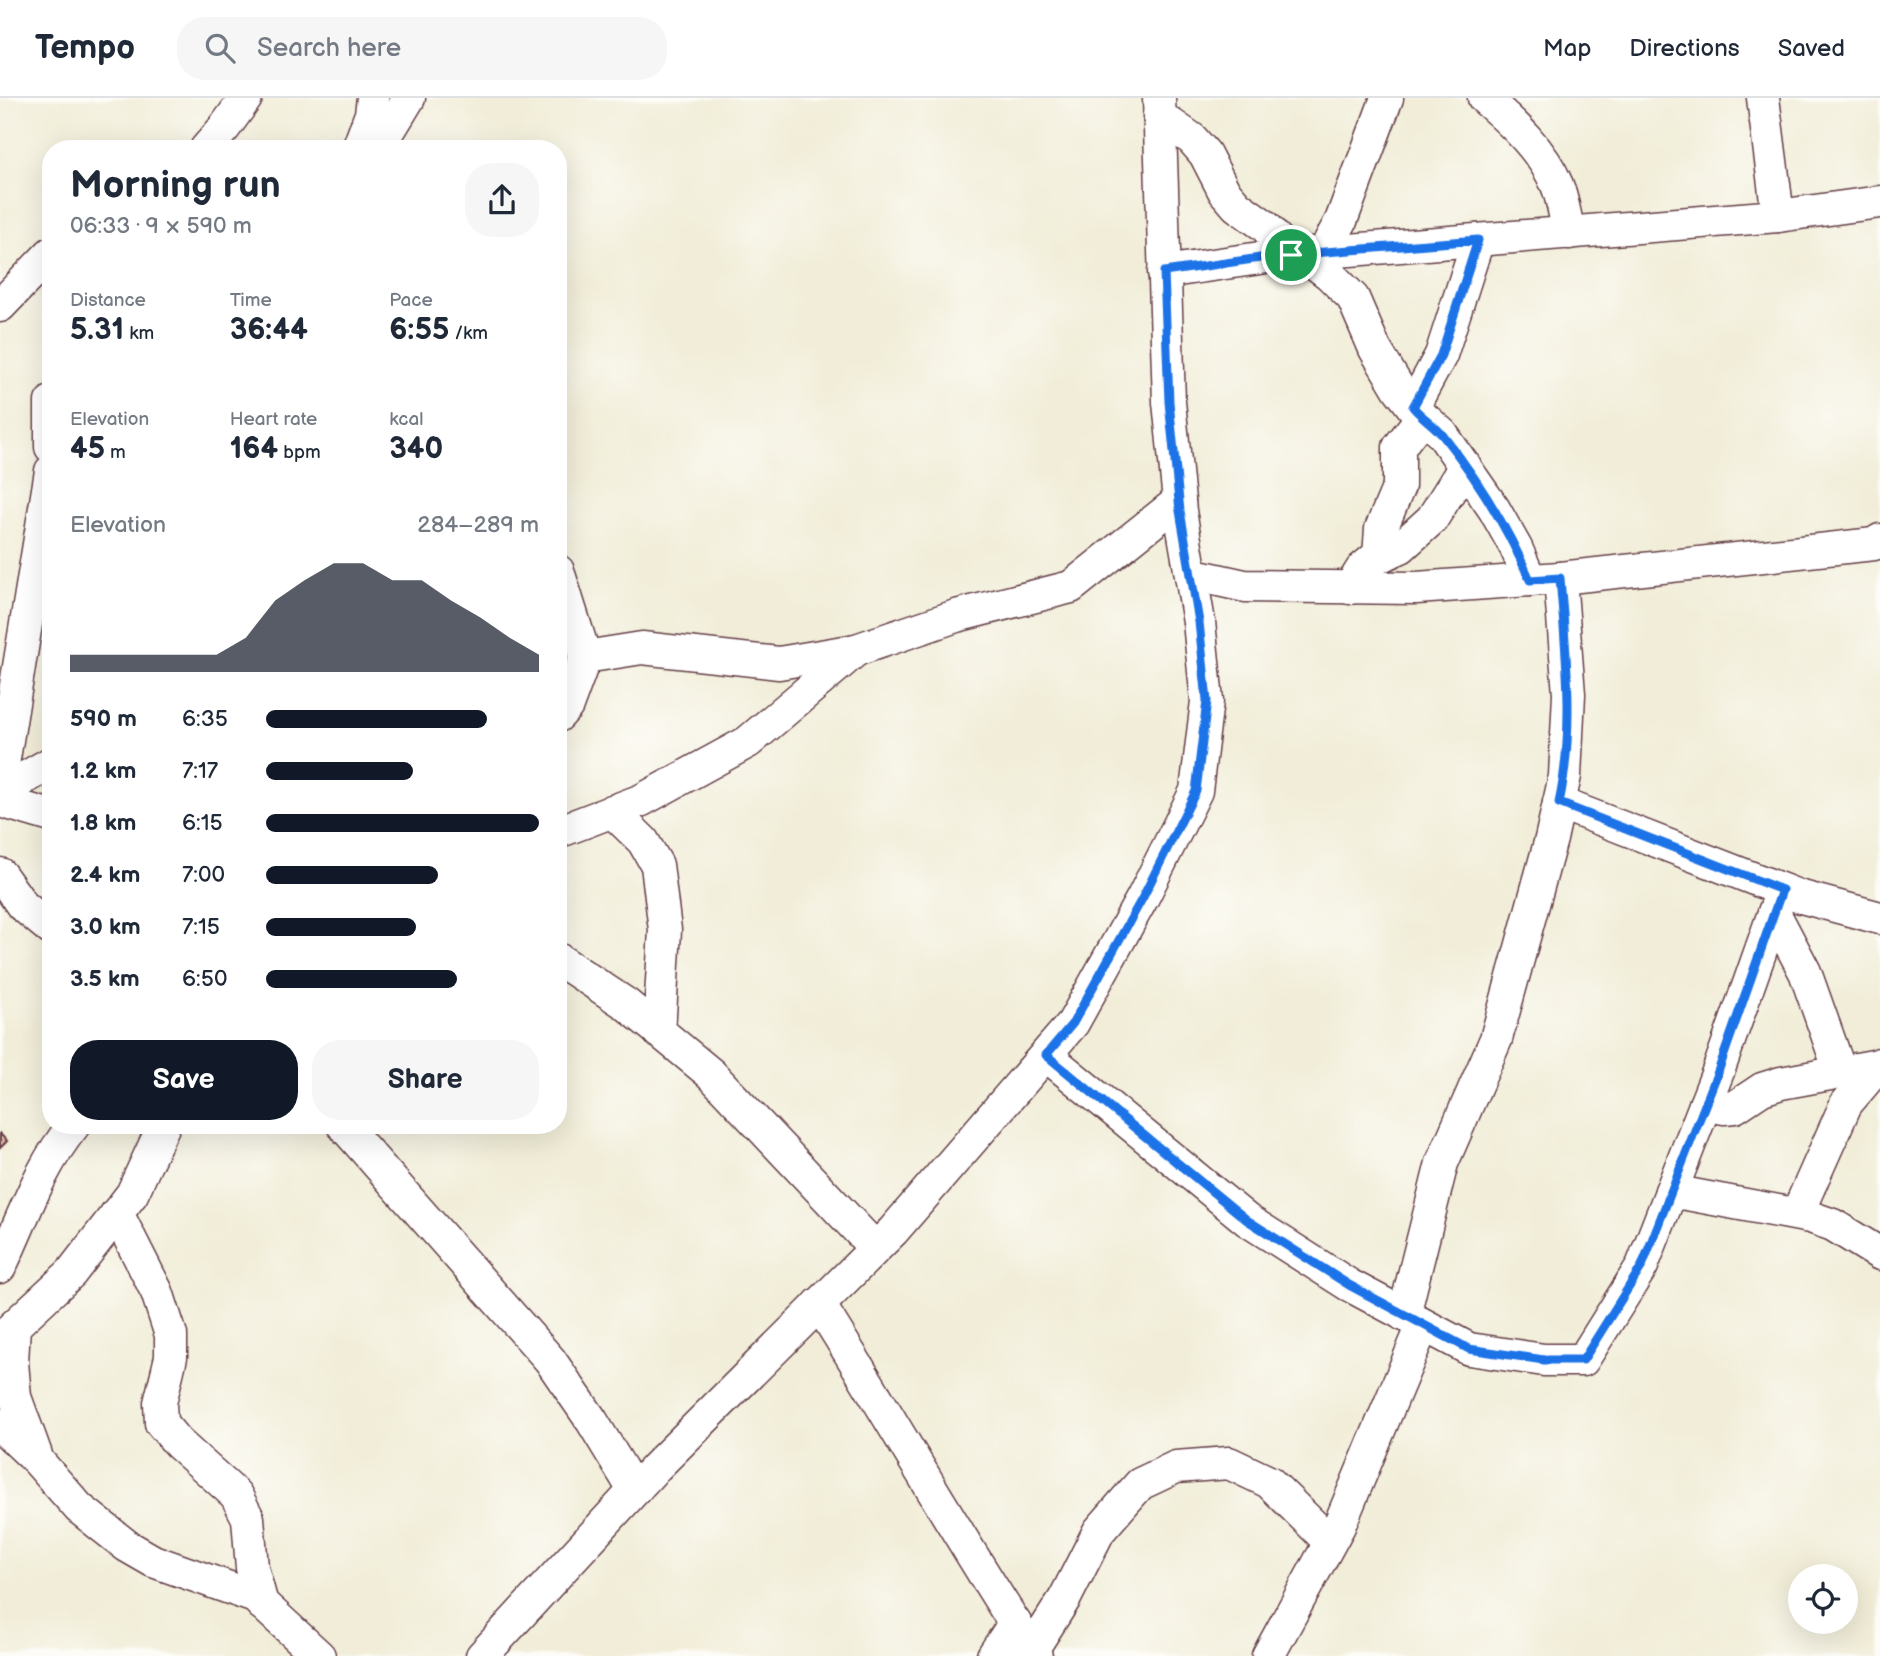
<!DOCTYPE html>
<html lang="en">
<head>
<meta charset="utf-8">
<style>
  :root { --surface:#fff; --page:#f6f6f7; --text:#1f2937; --muted:#747a83; --line:#e0e1e3; --accent:#111827 }
  body { margin:0; font-family:"Balsamiq Sans",sans-serif; background:var(--page); color:var(--text); height:100vh; display:flex; flex-direction:column; font-size:26px; white-space:nowrap }
  * { box-sizing:border-box; margin:0 }
  p { font-size:23px; color:var(--muted) }
  .icon { flex:none; width:38px; height:38px; fill:none; stroke:currentColor; stroke-width:2; stroke-linecap:round; stroke-linejoin:round }
  .map { position:relative; flex:1; overflow:hidden }
  .drawer { position:absolute; left:42px; top:42px; width:525px; height:994px; display:flex; flex-direction:column; background:var(--surface); border-radius:28px; box-shadow:0 7px 28px #0002 }
  .drawer>* { flex:none }
  .buttons { position:absolute; left:1788px; top:1466px; display:grid; gap:14px }
  .buttons a { display:grid; place-items:center; width:70px; height:70px; border-radius:50%; background:var(--surface); box-shadow:0 7px 28px #0002; font-size:35px }
  .pin { position:absolute; display:grid; place-items:center; width:60px; height:60px; color:#fff; margin:-30px; border:4px solid #fff; border-radius:50%; box-shadow:0 2px 7px #0007 }
  .round { display:grid; place-items:center; flex:none; width:74px; height:74px; border-radius:28px; background:var(--page) }
  .headline { display:flex; align-items:center; justify-content:space-between; height:119px; padding:0 28px }
  h1 { font-size:38px; font-weight:700; line-height:52px }
  .metrics { display:grid; grid-template-columns:repeat(3,1fr); gap:10px; height:119px; padding:7px 28px }
  .metrics div { display:grid; align-content:center }
  .metrics b { font-size:30px; font-weight:700 }
  .metrics small { font-size:19px; font-weight:400 }
  .metrics p { font-size:19px }
  .chart { height:196px; padding:14px 28px }
  .chart p { display:flex; justify-content:space-between }
  .chart svg { width:100%; height:126px; margin-top:7px; fill:var(--accent); opacity:.7 }
  .primary-button { display:flex; gap:14px; margin-top:auto; padding:14px 28px }
  .primary-button a { flex:1; height:80px; border-radius:28px; background:var(--accent); color:#fff; font-size:28px; font-weight:700; line-height:80px; text-align:center }
  .primary-button a+a { background:var(--page); color:var(--text) }
  ul { padding:0 28px; list-style:none; font-size:23px }
  li { display:grid; grid-template-columns:112px 84px 1fr; align-items:center; height:52px }
  li i { height:18px; border-radius:9px; background:var(--accent) }
  header { display:flex; align-items:center; gap:42px; box-sizing:border-box; height:98px; padding:0 35px; background:var(--surface); border-bottom:2px solid var(--line) }
  header strong { font-size:33px }
  nav { display:flex; gap:38px; margin-inline-start:auto; font-size:24px }
  .search { width:490px; height:63px; background:var(--page); display:flex; align-items:center; gap:18px; box-sizing:border-box; padding:0 24px; border-radius:28px; color:var(--muted); font-size:26px }
  .map>svg:first-child { display:block }
</style>
</head>
<body>
<header>
<strong>Tempo</strong>
<div class="search"><svg class="icon" aria-label="search" viewBox="0 0 24 24"><circle cx="10" cy="10" r="6"/><path d="M15 15l6 6"/></svg>Search here</div>
<nav><a>Map</a><a>Directions</a><a>Saved</a></nav>
</header>
<div class="map">
<svg width="1880" height="1558" viewBox="0 0 1880 1558">
  <rect width="100%" height="100%" fill="#fdfcf7"/>
  <filter id="ink" filterUnits="userSpaceOnUse"><feTurbulence type="fractalNoise" baseFrequency=".0143" numOctaves="2"/><feDisplacementMap in="SourceGraphic" scale="14" xChannelSelector="R" yChannelSelector="G"/><feConvolveMatrix kernelMatrix="1 2 1 2 8 2 1 2 1" color-interpolation-filters="sRGB"/></filter>
  <filter id="wash" filterUnits="userSpaceOnUse"><feTurbulence type="fractalNoise" baseFrequency=".00686" numOctaves="4" result="noise"/><feDisplacementMap in="SourceGraphic" scale="28" xChannelSelector="R" yChannelSelector="G"/><feGaussianBlur stdDeviation="1.57" result="paint"/><feColorMatrix in="noise" values="0 0 0 0 0 0 0 0 0 0 0 0 0 0 0 0 0 1.4 0 .05"/><feComposite in="paint" operator="in"/></filter>
  <g filter="url(#wash)">
    <rect width="100%" height="100%" fill="#f1edd8"/>
    <g id="blocks">
      <polygon fill="#d59c8e" points="0,1036 7,1043 0,1050"/>
    </g>
  </g>
  <g filter="url(#ink)">
    <use href="#blocks" fill-opacity="0" stroke="#633e45" stroke-width="2"/>
    <g fill="none" stroke-linecap="round" stroke-linejoin="round">
      <defs>
        <g id="street">
          <path d="M 1484,0 C 1512,24 1543,53 1557,87 C 1563,102 1565,119 1569,135"/>
          <polyline points="1763,0 1778,118"/>
          <polyline points="1159,18 1192,41 1205,56 1224,93 1237,108 1265,128 1291,157"/>
          <polyline points="206,51 225,29 246,0"/>
          <polyline points="358,51 371,16 373,0"/>
          <polyline points="378,51 409,0"/>
          <polyline points="1324,154 1341,123 1387,0"/>
          <polyline points="1301,155 1329,176 1353,200 1375,251 1399,291 1416,313 1442,336 1494,411 1516,450 1530,482"/>
          <polyline points="1164,174 1274,158 1778,118 1880,104"/>
          <polyline points="0,208 51,155"/>
          <polyline points="51,304 51,349"/>
          <polyline points="1413,309 1441,257 1478,142"/>
          <polyline points="1379,459 1381,431 1399,388 1399,349 1422,319"/>
          <polyline points="558,473 585,559 567,608 558,618"/>
          <polyline points="1191,476 1245,488 1416,490 1560,480 1874,446 1880,442"/>
          <polyline points="1350,490 1362,471 1374,461 1401,449 1432,421 1465,368"/>
          <polyline points="585,559 642,550 779,565 856,552 956,518 1071,489 1179,403"/>
          <polyline points="0,685 51,373"/>
          <polyline points="0,694 51,665"/>
          <polyline points="0,703 51,718"/>
          <polyline points="1559,705 1798,798 1880,820"/>
          <polyline points="612,713 643,743 657,767 665,832 659,934"/>
          <polyline points="558,734 642,702 748,644 856,552"/>
          <polyline points="0,776 22,807 51,831"/>
          <polyline points="1774,815 1805,874 1840,973"/>
          <polyline points="558,861 626,906 711,976 875,1150"/>
          <polyline points="1046,957 1247,1122 1349,1187 1469,1251 1544,1262 1583,1262 1642,1168 1719,971 1782,792"/>
          <polyline points="1705,1007 1724,1010 1735,1009 1762,991 1781,985 1879,967"/>
          <polyline points="343,1027 550,1262 592,1323 634,1392"/>
          <polyline points="1671,1093 1810,1119 1833,1127 1880,1156"/>
          <polyline points="117,1115 157,1194 171,1237 171,1259 160,1305 161,1325 178,1345 236,1397 248,1420 252,1470 262,1506"/>
          <polyline points="1797,1116 1846,1006 1880,966"/>
          <path d="M 0,1169 C 24,1119 38,1071 74,1027"/>
          <path d="M 819,1206 C 893,1323 960,1443 1036,1558"/>
          <polyline points="1404,1217 1442,1065 1496,941 1551,741 1565,678 1569,596 1560,480"/>
          <polyline points="14,1228 12,1264 15,1299 36,1357"/>
          <polyline points="0,1241 71,1175 132,1096 164,1027"/>
          <polyline points="0,1327 37,1362 79,1410 127,1448 153,1463 255,1499 319,1558"/>
          <polyline points="1032,1552 1065,1500 1099,1433 1140,1386 1176,1369 1229,1365 1269,1384 1330,1444"/>
          <polyline points="482,1558 655,1370 893,1133 1073,925 1143,799 1196,693 1207,603 1199,524 1180,413 1169,304 1159,0"/>
          <polyline points="993,1558 1015,1525"/>
          <polyline points="1268,1558 1339,1428 1423,1227"/>
        </g>
      </defs>
      <use href="#street" stroke="#633e45" stroke-width="35"/>
      <use href="#street" stroke="#fff" stroke-width="32"/>
    </g>
  </g>
  <g fill="none" stroke-linecap="round" stroke-linejoin="round" filter="url(#ink)">
    <defs>
      <path id="route" d="M 1478,142 L 1441,257 L 1413,309 C 1422,320 1435,327 1444,339 C 1479,383 1508,431 1530,482 L 1560,480 C 1566,555 1575,631 1559,705 L 1782,792 L 1719,971 L 1642,1168 L 1583,1262 L 1544,1262 L 1469,1251 L 1349,1187 L 1247,1122 L 1046,957 L 1073,925 L 1143,799 L 1196,693 L 1207,603 L 1199,524 L 1180,413 L 1169,304 L 1164,174 L 1274,158 Z"/>
    </defs>
    <use href="#route" stroke="#fff" stroke-width="14"/>
    <use href="#route" stroke="#1a73e8" stroke-width="9"/>
  </g>
</svg>
<div class="buttons">
<a><svg class="icon" aria-label="locate" viewBox="0 0 24 24"><circle cx="12" cy="12" r="6"/><path d="M12 2v4M12 18v4M2 12h4M18 12h4"/></svg></a>
</div>
<div class="pin" style="left:1291px;top:157px;background:#1e9e55"><svg class="icon" aria-label="arrive" viewBox="0 0 24 24"><path d="M6 21V4h12l-3 4 3 4H6"/></svg></div>
<section class="drawer">
<div class="headline"><div><h1>Morning run</h1><p>06:33 · 9 × 590 m</p></div><a class="round"><svg class="icon" aria-label="share" viewBox="0 0 24 24"><path d="M12 15V3M7 8l5-5 5 5M5 13v7h14v-7"/></svg></a></div>
<div class="metrics">
<div><p>Distance</p><b>5.31<small> km</small></b></div>
<div><p>Time</p><b>36:44</b></div>
<div><p>Pace</p><b>6:55<small> /km</small></b></div>
</div>
<div class="metrics">
<div><p>Elevation</p><b>45<small> m</small></b></div>
<div><p>Heart rate</p><b>164<small> bpm</small></b></div>
<div><p>kcal</p><b>340</b></div>
</div>
<div class="chart"><p><span>Elevation</span>284–289 m</p>
<svg viewBox="0 0 160 44" preserveAspectRatio="none"><path d="M0 44V38L10 38L20 38L30 38L40 38L50 38L60 32L70 19L80 12L90 6L100 6L110 12L120 12L130 19L140 25L150 32L160 38V44z"/></svg>
</div>
<ul>
<li><b>590 m</b>6:35<i style="width:81%"></i></li>
<li><b>1.2 km</b>7:17<i style="width:54%"></i></li>
<li><b>1.8 km</b>6:15<i style="width:100%"></i></li>
<li><b>2.4 km</b>7:00<i style="width:63%"></i></li>
<li><b>3.0 km</b>7:15<i style="width:55%"></i></li>
<li><b>3.5 km</b>6:50<i style="width:70%"></i></li>
</ul>
<div class="primary-button"><a>Save</a><a>Share</a></div>
</section>
</div>
</body>
</html>
